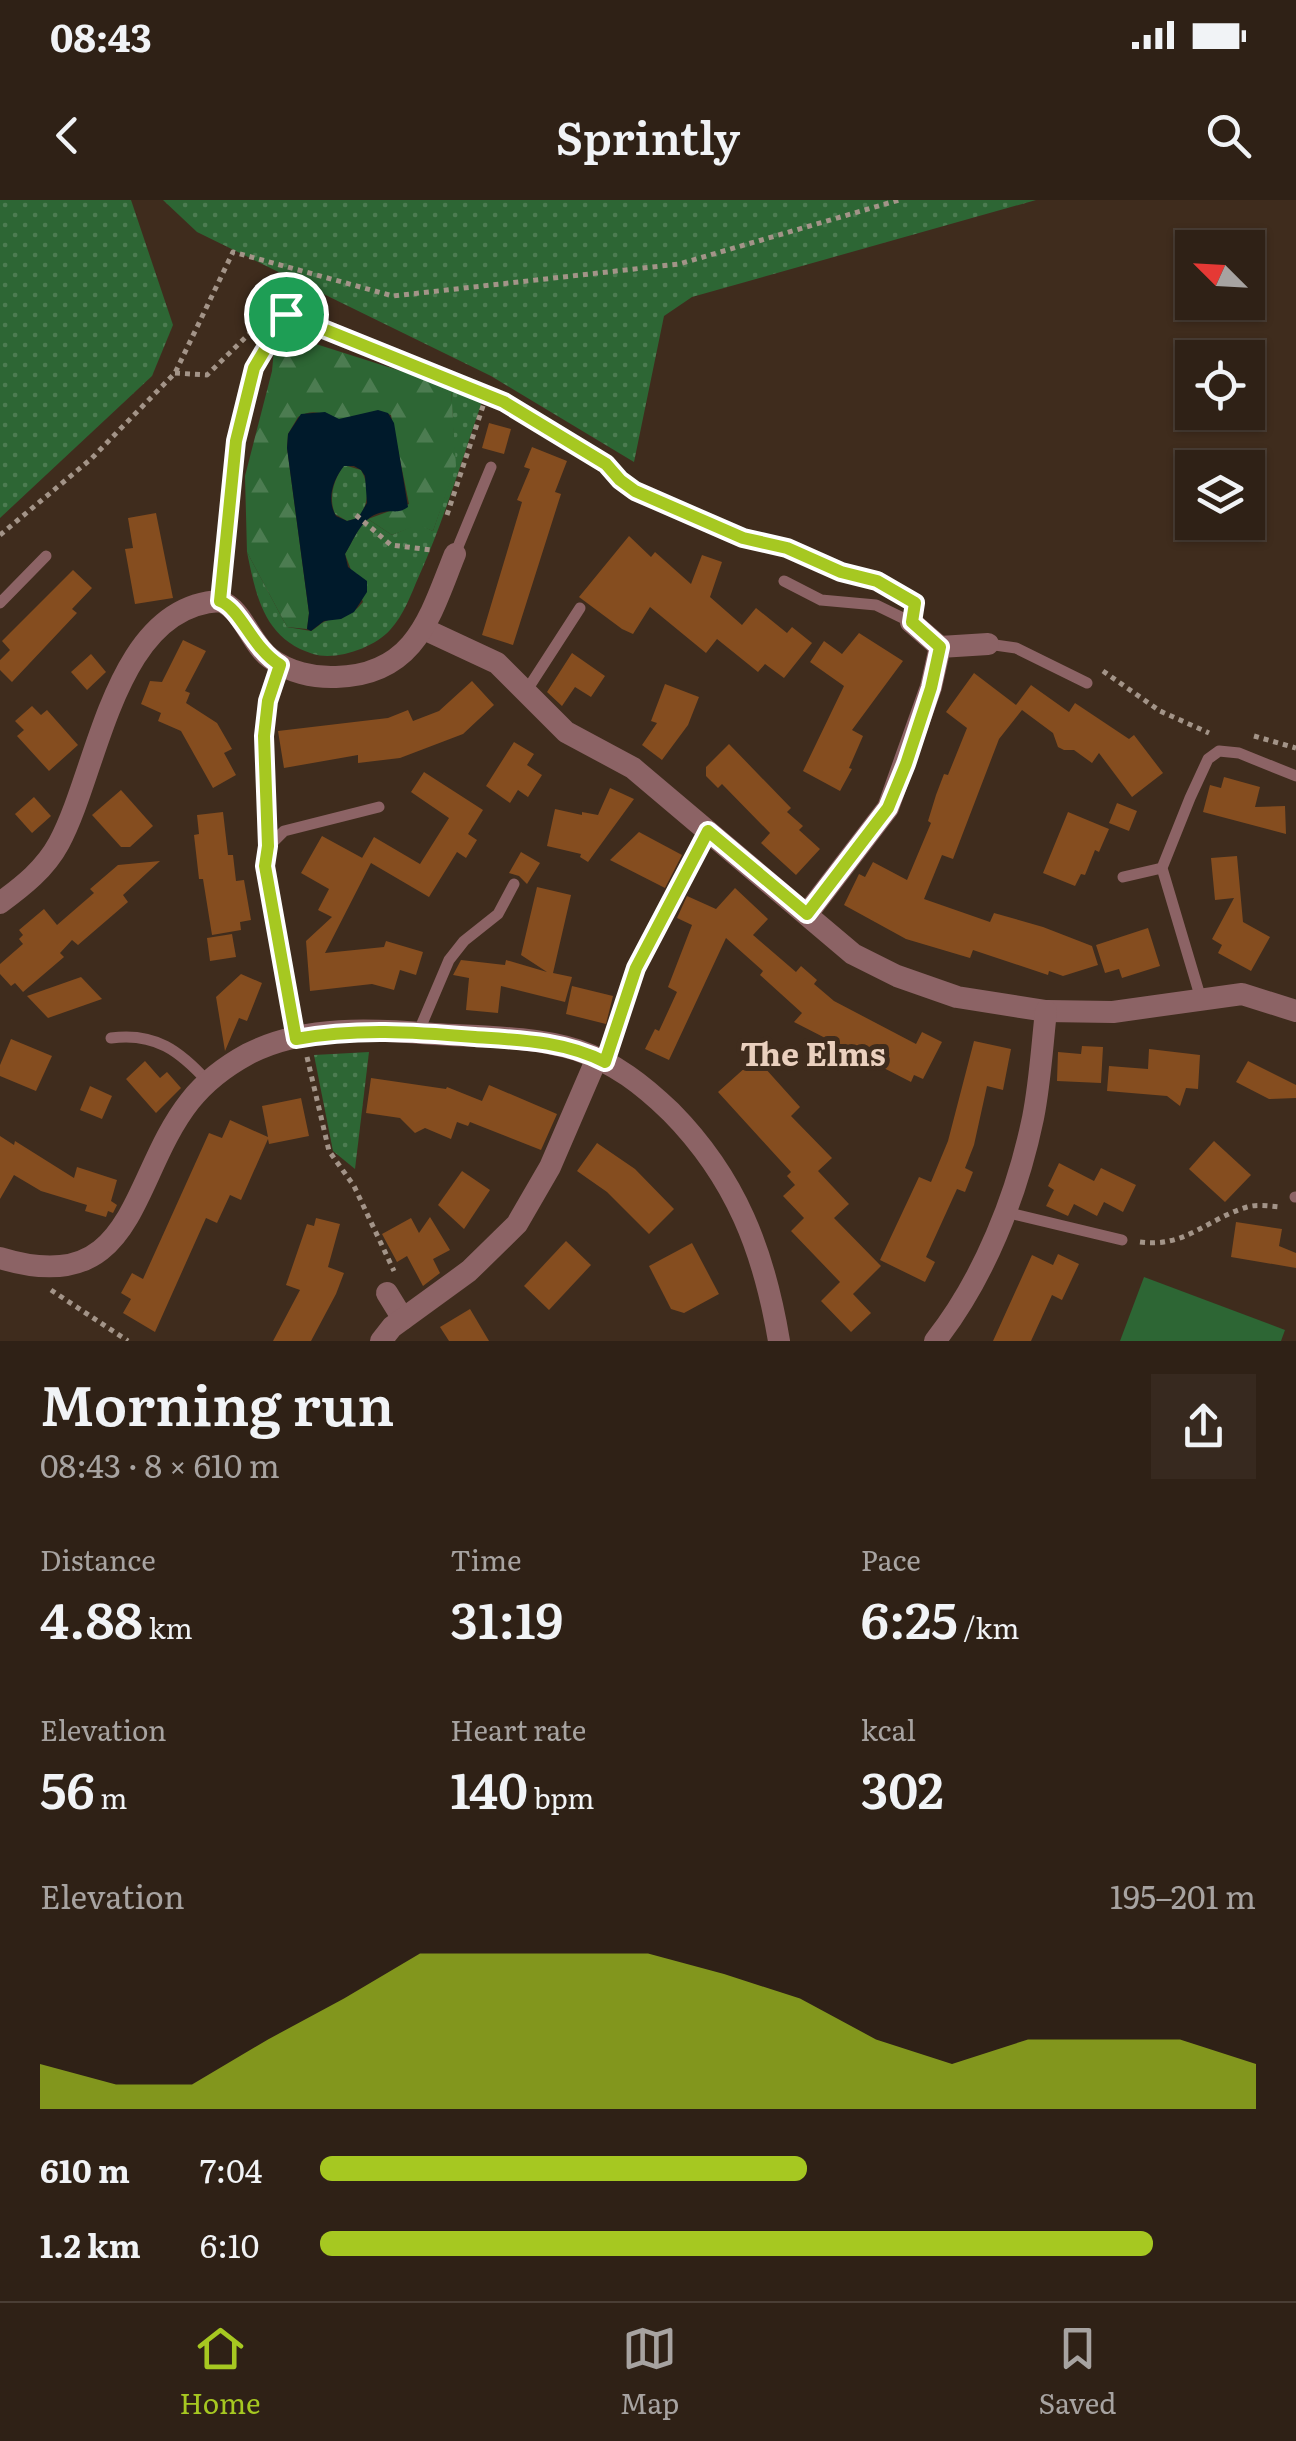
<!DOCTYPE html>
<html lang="en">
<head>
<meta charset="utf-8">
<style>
  :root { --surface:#2f2116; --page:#37291f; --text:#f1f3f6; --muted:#a7a3a1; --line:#4a3e35; --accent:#a6c821 }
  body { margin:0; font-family:Literata,serif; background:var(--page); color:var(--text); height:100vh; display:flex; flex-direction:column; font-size:38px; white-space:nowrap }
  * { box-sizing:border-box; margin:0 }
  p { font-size:32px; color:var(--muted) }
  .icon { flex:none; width:55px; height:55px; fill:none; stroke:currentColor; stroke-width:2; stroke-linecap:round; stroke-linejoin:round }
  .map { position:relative; height:1141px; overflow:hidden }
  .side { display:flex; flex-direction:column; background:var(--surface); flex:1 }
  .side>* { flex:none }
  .needle { width:65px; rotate:294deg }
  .tools { position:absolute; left:1175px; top:30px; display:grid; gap:20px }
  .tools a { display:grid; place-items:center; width:90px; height:90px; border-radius:0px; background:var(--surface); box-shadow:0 2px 8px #0004,0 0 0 2px var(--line); font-size:50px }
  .pin { position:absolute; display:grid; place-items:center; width:85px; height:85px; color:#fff; margin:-42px; border:5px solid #fff; border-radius:50%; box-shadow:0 2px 10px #0007 }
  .round { display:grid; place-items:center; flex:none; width:105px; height:105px; border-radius:0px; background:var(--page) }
  .summary { display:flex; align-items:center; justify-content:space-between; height:170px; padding:0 40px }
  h1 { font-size:55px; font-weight:600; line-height:75px }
  .metrics { display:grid; grid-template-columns:repeat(3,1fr); gap:15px; height:170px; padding:10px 40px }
  .metrics div { display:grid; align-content:center }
  .metrics b { font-size:50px; font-weight:600 }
  .metrics small { font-size:28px; font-weight:400 }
  .metrics p { font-size:28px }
  .chart { height:280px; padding:20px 40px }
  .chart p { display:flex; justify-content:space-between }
  .chart svg { width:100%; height:180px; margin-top:10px; fill:var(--accent); opacity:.7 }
  ul { padding:0 40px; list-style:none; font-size:32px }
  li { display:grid; grid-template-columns:160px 120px 1fr; align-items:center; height:75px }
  li i { height:25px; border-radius:12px; background:var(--accent) }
  .status { display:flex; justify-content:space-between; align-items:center; height:70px; padding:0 50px; background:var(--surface); direction:ltr }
  .status svg { height:28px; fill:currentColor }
  header { display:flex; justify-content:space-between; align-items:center; height:130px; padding:0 40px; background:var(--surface); font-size:45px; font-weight:600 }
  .tabs { display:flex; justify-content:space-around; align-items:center; height:140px; border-top:2px solid var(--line); background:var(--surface); font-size:28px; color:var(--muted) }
  .tabs a { display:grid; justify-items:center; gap:5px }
  .tabs .current { color:var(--accent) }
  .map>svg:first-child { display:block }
</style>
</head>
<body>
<div class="status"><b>08:43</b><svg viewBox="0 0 49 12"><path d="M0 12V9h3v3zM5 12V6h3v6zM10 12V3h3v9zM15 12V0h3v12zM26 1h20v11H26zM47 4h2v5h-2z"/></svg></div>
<header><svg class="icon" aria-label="back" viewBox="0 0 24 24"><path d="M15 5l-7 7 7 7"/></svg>Sprintly<svg class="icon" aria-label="search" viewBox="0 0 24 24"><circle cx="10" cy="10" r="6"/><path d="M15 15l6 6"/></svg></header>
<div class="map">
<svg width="1296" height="1141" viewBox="0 0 1296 1141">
  <defs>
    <pattern id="grass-dots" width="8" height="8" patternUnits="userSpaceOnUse" patternTransform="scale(2.5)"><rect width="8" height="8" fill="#2d6634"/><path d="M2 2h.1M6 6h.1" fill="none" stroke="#4c7c51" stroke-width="1.8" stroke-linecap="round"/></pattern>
    <pattern id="forest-firs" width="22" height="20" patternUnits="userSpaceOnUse" patternTransform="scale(2.5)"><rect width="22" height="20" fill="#2d6634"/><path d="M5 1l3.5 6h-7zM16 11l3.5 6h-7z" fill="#4c7c51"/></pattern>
  </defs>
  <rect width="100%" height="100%" fill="#3f2c1d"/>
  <g fill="url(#grass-dots)">
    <polygon points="0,0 131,0 173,125 152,176 0,318"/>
    <polygon points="163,0 1036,0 692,97 664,116 634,262 491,176 197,32"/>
    <path d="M 451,187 L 484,196 C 463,256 445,318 419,376 C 411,394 404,415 390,430 C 374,448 336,461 313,454 C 264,439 256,396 247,352 L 287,427 L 311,431 C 317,428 320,423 326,421 C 343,413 348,420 363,402 L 345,354 L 361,325 L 368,319 L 392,335 L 418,324 L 433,331 L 455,266 Z"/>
    <path d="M 344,265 L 361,270 C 370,285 369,305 358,318 L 347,321 L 335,314 C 328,297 334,279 344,265 Z"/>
    <polygon points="369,852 355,969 333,951 314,855"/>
  </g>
  <path fill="url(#forest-firs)" d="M 297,138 L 451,187 L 456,266 L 433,331 L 418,325 L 392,335 L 368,319 L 409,304 L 391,215 C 371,205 355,225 335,219 C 320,214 315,208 298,217 L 288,234 L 287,248 L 309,413 L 307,429 L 287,427 L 247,352 L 245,276 L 272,171 L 274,150 L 279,142 Z"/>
  <polygon fill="#2d6634" points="1144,1077 1285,1130 1281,1141 1120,1141"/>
  <path fill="#001a2b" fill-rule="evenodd" d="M 378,210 L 388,213 L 394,223 L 408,307 C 398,314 395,310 384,312 C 362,315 355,338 345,354 L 348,367 L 367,381 L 367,392 L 354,412 L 341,419 L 324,421 L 311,431 L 307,429 L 309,413 L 287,248 L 288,234 L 301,214 L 325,212 L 339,219 ZM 344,266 L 354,266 L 361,270 L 365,276 L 367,303 L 358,318 L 347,321 L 336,316 C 326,299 333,280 344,266 Z"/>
  <g fill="#854d1f">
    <polygon points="489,223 511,229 504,254 482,248"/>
    <polygon points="532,247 567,261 555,292 561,294 513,445 482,435 522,302 517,300 530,269 524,267"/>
    <polygon points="156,313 173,398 135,404 125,349 133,348 128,318"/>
    <polygon points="629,336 651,357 655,352 691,384 702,355 722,362 710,397 742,425 756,408 787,433 792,427 812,443 784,478 765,464 758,472 717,439 706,453 650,407 633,434 622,429 579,397"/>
    <polygon points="73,370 92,388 72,409 77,413 12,482 0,470 0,460 10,450 2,441"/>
    <polygon points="859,433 903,461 852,530 863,536 849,568 852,569 840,591 803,571 844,486 810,462 824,441 842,454"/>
    <polygon points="183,440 206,451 185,491 190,493 186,503 217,523 232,549 224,553 236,575 213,588 181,531 158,521 161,513 141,504 150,481 162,482"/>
    <polygon points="572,453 605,476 591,497 575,487 562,506 547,492"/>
    <polygon points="91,454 106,472 87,490 71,472"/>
    <polygon points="974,473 1016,505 1031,485 1069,512 1075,503 1129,539 1134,535 1163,573 1132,597 1099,553 1092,563 1074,550 1064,550 1058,547 1053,533 1022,510 999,539 953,659 942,655 924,699 990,722 994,713 1043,727 1092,746 1098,765 1063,776 1049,771 1048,775 973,750 970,758 906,739 844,705 859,674 865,677 873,662 907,680 931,623 928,621 936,595 944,574 948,575 967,528 946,512"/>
    <polygon points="472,481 494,505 463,534 400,558 358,563 358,555 284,568 278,531 388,518 408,510 413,521 439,511"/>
    <polygon points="665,484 699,497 688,525 662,560 642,545 657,523 651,521"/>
    <polygon points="32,506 41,515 47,510 78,545 49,571 17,536 24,530 15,521"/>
    <polygon points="514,542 534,554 527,565 542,575 528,597 518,590 510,603 486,586"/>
    <polygon points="729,544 791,608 787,612 803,626 799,630 820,649 796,675 761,643 770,633 722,584 718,588 706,576 706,567"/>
    <polygon points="424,572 483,610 468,634 477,640 466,658 457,652 429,697 371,663 325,753 384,747 386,741 423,752 416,775 400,770 394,790 372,784 310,791 306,741 332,717 318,710 329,689 301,673 322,636 366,660 362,658 374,637 420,664 449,618 411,592"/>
    <polygon points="1224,577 1260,587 1255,607 1285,606 1286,634 1203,612 1210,585 1221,588"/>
    <polygon points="610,588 634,599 588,662 580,657 581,654 547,646 555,609 582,615 582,612 598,615"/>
    <polygon points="121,590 153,626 130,647 121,647 92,615"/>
    <polygon points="34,597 51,616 32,633 15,614"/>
    <polygon points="1117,603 1137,611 1129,631 1109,623"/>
    <polygon points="223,612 228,655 233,655 236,681 244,680 251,720 240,722 241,730 212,735 203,679 199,679 194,635 199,634 197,615"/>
    <polygon points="1068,612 1109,629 1099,652 1095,650 1085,675 1081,674 1075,686 1043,673"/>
    <polygon points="639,632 682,655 665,688 610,660"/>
    <polygon points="521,652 540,663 527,684 519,676 509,673"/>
    <polygon points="1237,656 1243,722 1270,737 1251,771 1218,753 1222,745 1212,739 1234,698 1215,700 1211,658"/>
    <polygon points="160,661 123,695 128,702 78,745 72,740 60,753 64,757 23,792 15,783 11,786 0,774 0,764 23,744 19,739 23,735 19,730 44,709 57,725 94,693 90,689 118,665"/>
    <polygon points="537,687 571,695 553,773 572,777 565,802 501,786 498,813 466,810 469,778 453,775 461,760 505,765 506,760 547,772 521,755"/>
    <polygon points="735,688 768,719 753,735 796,772 801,766 817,780 814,784 834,801 916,844 922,832 942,842 923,879 914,875 911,882 794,822 802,813 760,775 763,771 726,738 669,860 645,849 655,829 659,831 677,792 668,787 692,725 677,718 687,696 716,709"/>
    <polygon points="1148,728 1160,766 1122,778 1119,769 1105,773 1096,745"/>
    <polygon points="232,734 236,757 210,761 207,738"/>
    <polygon points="241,774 262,783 247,821 239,818 225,851 216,797"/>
    <polygon points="81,777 102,799 48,818 27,796"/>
    <polygon points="572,786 613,796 606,824 566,814"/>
    <polygon points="11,839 52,856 36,891 0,876 0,865"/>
    <polygon points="974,841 1011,849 1003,890 987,886 974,945 965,968 973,972 965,992 957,989 926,1057 935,1062 925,1082 880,1060 919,977 931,982 948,941"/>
    <polygon points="1082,846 1103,847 1101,883 1057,881 1058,852 1081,854"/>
    <polygon points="1149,849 1200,855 1198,889 1186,888 1180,906 1167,896 1107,891 1109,866 1148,869"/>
    <polygon points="756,858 800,907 791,916 832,958 818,971 849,1004 834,1018 881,1066 853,1094 871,1113 851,1132 821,1101 840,1082 791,1031 804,1018 783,996 795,985 787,976 791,972 718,892"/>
    <polygon points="145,861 160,878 167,872 181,888 156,913 126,879"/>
    <polygon points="1248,861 1296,885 1296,898 1269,899 1236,882"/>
    <polygon points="371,878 446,889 447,887 482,901 489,885 557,914 541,950 470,922 468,926 457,922 451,939 425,928 415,933 400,918 366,913"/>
    <polygon points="90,886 112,896 102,919 80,910"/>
    <polygon points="301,898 309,936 269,944 268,939 241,1000 230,995 217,1023 206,1018 155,1132 123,1113 131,1099 121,1093 132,1073 143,1079 209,933 222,938 230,920 268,937 262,906"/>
    <polygon points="0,936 14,945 15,941 74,978 77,967 117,980 111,1001 117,1005 113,1013 108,1011 106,1017 85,1011 87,1005 41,991 14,975 0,999"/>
    <polygon points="1214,941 1251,975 1225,1002 1189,969"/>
    <polygon points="597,943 635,969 674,1009 649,1034 607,992 577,971"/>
    <polygon points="1059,963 1094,981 1101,968 1136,985 1123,1012 1104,1002 1097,1016 1074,1004 1068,1016 1046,1006 1054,990 1048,986"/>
    <polygon points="462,971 490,990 464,1029 438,1005"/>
    <polygon points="430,1017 450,1050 433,1059 440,1073 423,1086 407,1056 397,1062 382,1034 411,1018 419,1033"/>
    <polygon points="316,1018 340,1024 328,1067 344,1073 336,1094 311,1141 273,1141 300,1090 286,1085 307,1024 314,1026"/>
    <polygon points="1236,1022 1282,1029 1279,1046 1296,1053 1296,1068 1231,1057"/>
    <polygon points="566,1041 591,1065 549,1110 524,1086"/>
    <polygon points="692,1043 719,1094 684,1113 671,1109 649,1066"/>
    <polygon points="1058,1054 1079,1064 1062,1100 1052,1095 1031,1141 993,1141 1032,1055 1053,1065"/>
    <polygon points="470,1109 489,1141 449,1141 440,1127"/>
  </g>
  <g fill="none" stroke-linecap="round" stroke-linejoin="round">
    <g stroke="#a39488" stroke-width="5" stroke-dasharray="5 5" stroke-linecap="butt">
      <polyline points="175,173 207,175 253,130 287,113 504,203 606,264 619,280 635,291 743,339 798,351 841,371 877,381 905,395"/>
      <polyline points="356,315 391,345 431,350"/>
      <polyline points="447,315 487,194"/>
      <polyline points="0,335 91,259 175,173 233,52 393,96 679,64 899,0"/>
      <polyline points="222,379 236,241 254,168 285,116"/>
      <polyline points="1103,471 1160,511 1209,533"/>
      <polyline points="1254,536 1296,548"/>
      <polyline points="266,624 263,536 273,486"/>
      <polyline points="653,733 697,650"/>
      <polyline points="307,857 329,951 354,986 394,1071"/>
      <path d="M 1140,1042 C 1185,1048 1207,1019 1247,1007 C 1257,1004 1269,1006 1280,1007"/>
      <polyline points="51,1090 128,1141"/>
    </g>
    <g stroke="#8c6365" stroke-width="11">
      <polyline points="455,354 491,267"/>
      <polyline points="784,381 821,400 876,405 911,422"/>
      <polyline points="0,403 46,356"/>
      <polyline points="988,444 1016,448 1087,483"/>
      <polyline points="525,493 580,408"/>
      <polyline points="1123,677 1162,668"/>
      <polyline points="1201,799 1162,668 1190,598 1208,559 1219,551 1239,553 1296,576"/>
      <polyline points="418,833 449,760 464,741 498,714 514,684"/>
      <path d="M 111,838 C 155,832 180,851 208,882"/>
      <polyline points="295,838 266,682 268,647 284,631 379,607"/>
      <polyline points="605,862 645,749"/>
      <polyline points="1295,997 1296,997"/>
      <polyline points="1005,1012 1122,1040"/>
    </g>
    <g stroke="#8c6365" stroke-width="22">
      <polyline points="424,429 497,463 566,532 633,568 853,754 897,776 957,797 1046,811 1113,812 1242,794 1296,811"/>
      <polyline points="940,447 988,444"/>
      <path d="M 0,703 C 23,686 45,669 59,643 C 99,569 114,406 220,401 C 243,409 250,443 270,458 C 288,472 314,478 336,477 C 416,475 430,416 455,354"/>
      <polyline points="807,714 888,608 931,487 940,447 911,422"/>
      <path d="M 0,1058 C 137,1100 129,978 190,901 C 205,882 226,866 248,854 C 304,825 374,829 434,834 C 481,837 532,836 577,850 C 615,863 643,885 671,912 C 736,978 764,1051 779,1141"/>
      <polyline points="387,1093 403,1119"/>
      <polyline points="381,1141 392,1127 469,1071 517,1024 550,967 597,858"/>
      <path d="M 935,1141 C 984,1079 1017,995 1033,918 C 1040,883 1042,847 1046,811"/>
    </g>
  </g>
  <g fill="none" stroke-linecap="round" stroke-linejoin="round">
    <defs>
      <path id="route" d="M 286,114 L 504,202 L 606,264 L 620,280 L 635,291 L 743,338 L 787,348 L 841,372 L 877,381 L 915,403 L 912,422 L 940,447 L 931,488 L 906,564 L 888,608 L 807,714 L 708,631 L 636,768 L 605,862 C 564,841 520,840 475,837 C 414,832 356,828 296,839 L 265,666 L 268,646 L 264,536 L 268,501 L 280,465 C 252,448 241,409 220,401 L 236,241 L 254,168 Z"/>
    </defs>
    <use href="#route" stroke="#fff" stroke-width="20"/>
    <use href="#route" stroke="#a6c821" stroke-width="12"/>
  </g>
  <g text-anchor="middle" stroke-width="10" stroke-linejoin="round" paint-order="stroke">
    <g font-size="32" font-weight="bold" fill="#ead0be" stroke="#3f2c1d">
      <text x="813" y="866">The Elms</text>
    </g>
  </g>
</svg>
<div class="tools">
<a><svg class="needle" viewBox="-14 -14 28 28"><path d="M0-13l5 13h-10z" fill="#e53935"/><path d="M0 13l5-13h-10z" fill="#a7a3a1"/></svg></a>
<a><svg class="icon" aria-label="locate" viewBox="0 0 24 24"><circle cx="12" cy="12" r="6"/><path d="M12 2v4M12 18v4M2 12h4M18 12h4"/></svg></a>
<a><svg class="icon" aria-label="layers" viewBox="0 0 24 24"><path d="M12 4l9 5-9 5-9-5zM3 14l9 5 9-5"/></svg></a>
</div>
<div class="pin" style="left:286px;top:114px;background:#1e9e55"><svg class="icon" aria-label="arrive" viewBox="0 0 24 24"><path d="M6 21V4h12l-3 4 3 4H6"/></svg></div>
</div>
<section class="side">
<div class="summary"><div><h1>Morning run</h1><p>08:43 · 8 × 610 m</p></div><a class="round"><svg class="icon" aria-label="share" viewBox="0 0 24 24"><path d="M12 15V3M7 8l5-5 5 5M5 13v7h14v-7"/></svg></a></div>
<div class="metrics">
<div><p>Distance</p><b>4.88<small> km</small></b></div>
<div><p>Time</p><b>31:19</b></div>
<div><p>Pace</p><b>6:25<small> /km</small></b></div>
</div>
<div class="metrics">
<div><p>Elevation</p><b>56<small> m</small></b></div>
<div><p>Heart rate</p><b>140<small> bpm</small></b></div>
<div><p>kcal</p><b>302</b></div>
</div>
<div class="chart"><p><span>Elevation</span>195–201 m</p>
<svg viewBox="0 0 160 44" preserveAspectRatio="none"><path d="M0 44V33L10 38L20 38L30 27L40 17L50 6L60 6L70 6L80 6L90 11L100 17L110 27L120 33L130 27L140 27L150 27L160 33V44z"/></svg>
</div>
<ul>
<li><b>610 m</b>7:04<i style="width:52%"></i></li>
<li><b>1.2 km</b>6:10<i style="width:89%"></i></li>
</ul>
</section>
<nav class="tabs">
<a class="current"><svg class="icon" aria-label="home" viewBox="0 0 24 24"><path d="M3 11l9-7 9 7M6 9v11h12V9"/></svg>Home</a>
<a><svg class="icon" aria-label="map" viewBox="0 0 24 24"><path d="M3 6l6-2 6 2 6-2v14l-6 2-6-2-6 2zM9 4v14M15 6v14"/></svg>Map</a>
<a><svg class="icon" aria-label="saved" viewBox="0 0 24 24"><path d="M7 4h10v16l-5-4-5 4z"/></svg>Saved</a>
</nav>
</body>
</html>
